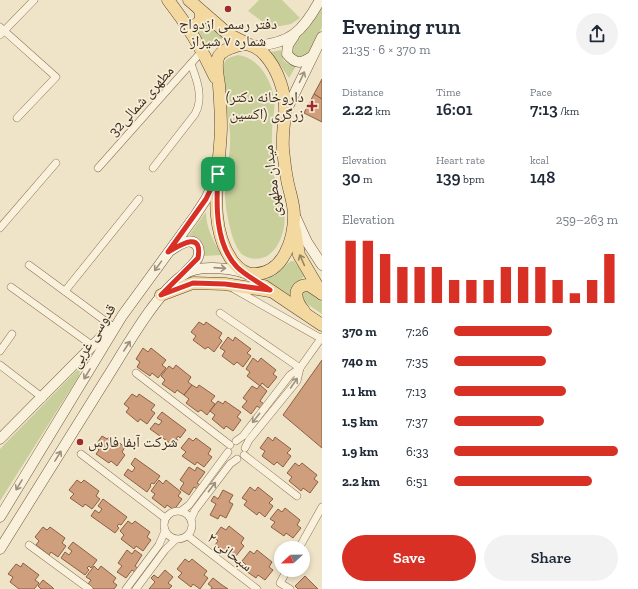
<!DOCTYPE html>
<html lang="en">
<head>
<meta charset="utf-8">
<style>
  :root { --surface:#fff; --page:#f2f2f3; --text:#1f2937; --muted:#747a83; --accent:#d93025 }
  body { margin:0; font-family:"Zilla Slab","Noto Naskh Arabic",serif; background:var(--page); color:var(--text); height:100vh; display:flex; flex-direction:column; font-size:15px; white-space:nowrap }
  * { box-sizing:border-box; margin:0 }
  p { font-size:13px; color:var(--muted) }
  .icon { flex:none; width:22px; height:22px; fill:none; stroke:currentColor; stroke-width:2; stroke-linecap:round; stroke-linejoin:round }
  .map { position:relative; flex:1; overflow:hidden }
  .side { display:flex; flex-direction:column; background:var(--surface); width:316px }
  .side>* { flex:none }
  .needle { width:26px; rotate:248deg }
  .tools { position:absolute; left:274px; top:541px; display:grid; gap:8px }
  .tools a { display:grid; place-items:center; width:36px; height:36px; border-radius:50%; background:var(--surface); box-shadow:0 2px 6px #0003; font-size:20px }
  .pin { position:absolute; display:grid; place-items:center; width:34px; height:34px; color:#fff; margin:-17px; border-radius:8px; box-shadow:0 2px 6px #0006 }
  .round { display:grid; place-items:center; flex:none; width:42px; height:42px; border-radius:21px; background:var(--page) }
  .head { display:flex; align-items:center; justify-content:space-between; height:68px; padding:0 20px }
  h1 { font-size:22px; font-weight:600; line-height:30px }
  .metrics { display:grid; grid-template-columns:repeat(3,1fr); gap:6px; height:68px; padding:4px 20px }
  .metrics div { display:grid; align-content:center }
  .metrics b { font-size:17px; font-weight:600 }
  .metrics small { font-size:11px; font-weight:400 }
  .metrics p { font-size:11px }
  .chart { height:112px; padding:8px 20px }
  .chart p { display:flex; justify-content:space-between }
  .chart svg { width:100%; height:72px; margin-top:4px; stroke:var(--accent); stroke-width:6 }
  .action { display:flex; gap:8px; margin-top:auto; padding:8px 20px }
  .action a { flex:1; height:46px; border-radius:24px; background:var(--accent); color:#fff; font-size:16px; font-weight:600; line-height:46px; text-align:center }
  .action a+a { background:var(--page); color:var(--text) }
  ul { padding:0 20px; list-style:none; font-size:13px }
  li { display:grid; grid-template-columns:64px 48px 1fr; align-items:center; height:30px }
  li i { height:10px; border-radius:5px; background:var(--accent) }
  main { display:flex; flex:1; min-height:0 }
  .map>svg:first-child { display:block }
</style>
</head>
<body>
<main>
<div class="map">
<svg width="322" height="589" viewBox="0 0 322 589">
  <rect width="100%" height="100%" fill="#f0e4c8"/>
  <g fill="#c9cf9b">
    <polygon points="259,0 282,0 300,18 291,24 271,28 248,11"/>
    <polygon points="322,8 322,27 310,52 303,59 292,56 290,48"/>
    <polygon points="205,21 223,38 208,49 195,30"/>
    <path d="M 281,50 C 281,60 286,65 296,66 L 289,78 L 271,52 Z"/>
    <path d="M 238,55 C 258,57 272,80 274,99 C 275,106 274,112 273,120 C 271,134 272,148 273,162 C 274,174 275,186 279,198 C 280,203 283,208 284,212 C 287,227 279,254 262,258 C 255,260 244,258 240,252 C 231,241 225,208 225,194 C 226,174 231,153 230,133 C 229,117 220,76 224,64 C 226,57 232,57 238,55 Z"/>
    <path d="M 206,212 C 206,228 214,243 222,255 L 204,256 C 206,244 201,237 189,235 Z"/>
    <polygon points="291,261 294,261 305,276 297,282 291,298 266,280"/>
    <path d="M 310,290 L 322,302 L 322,314 C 314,308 301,303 302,292 Z"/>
    <polygon points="81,366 79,376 0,501 0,449"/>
  </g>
  <g fill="#cf9f7d" stroke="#8d5f41">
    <polygon points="322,79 322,99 314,94"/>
    <polygon points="314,94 322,99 322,122 304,113"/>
    <polygon points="199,322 204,325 206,322 222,333 219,338 222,341 214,352 208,347 205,349 193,340 196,336 191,332"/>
    <polygon points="228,337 233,341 235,337 251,349 247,353 251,356 243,367 237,362 234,365 222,356 225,351 220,348"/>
    <polygon points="143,348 148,352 151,348 166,360 162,365 166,368 158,378 152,373 150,376 137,367 140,362 136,359"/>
    <polygon points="253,358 258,362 261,358 276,370 273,374 277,377 268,388 262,383 260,386 247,376 250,372 246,369"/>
    <polygon points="322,360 322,448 283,415"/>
    <polygon points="176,365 191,377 188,382 192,385 184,395 177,390 175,393 162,384 165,380 161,376 169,366 173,369"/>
    <polygon points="192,385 197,388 199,385 215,396 211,401 215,404 207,415 201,410 198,412 186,403 189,399 184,395"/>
    <polygon points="260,385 267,391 260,401 264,404 261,409 257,406 251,414 242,407 247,401 243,398 252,386 257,389"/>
    <polygon points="132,394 137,397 139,394 155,405 151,410 155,413 147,424 140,419 138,422 126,412 129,408 124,404"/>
    <polygon points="218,401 223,404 225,401 241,412 237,417 241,420 233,431 226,426 224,429 212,419 215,415 210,411"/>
    <polygon points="162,412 186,430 180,438 178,436 176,439 178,440 174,446 150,429 155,423 159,425 162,421 157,418"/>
    <polygon points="102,436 107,439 110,436 125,447 122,452 125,455 117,466 111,461 109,463 96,454 99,450 95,446"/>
    <polygon points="268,437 273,441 275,437 291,449 287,453 291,456 283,467 277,462 274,465 262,456 265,451 260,448"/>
    <polygon points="189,438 193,441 196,438 211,449 208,454 212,457 204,467 197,462 195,465 182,456 186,452 181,448"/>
    <polygon points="135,458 160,476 154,484 152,483 150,485 151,486 147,492 124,475 128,469 132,472 135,468 131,464"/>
    <polygon points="295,463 299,466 302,463 317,475 314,479 318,482 310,493 303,488 301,491 289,481 292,477 287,473"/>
    <polygon points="189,467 195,471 197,467 205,472 197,483 202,486 199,490 194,487 189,495 180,489 184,483 180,480"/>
    <polygon points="77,480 81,483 84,480 99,491 96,496 100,499 92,509 85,504 83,507 70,498 74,494 69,490"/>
    <polygon points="159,480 163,484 166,480 181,492 178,496 182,499 174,510 167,505 165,508 152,498 155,494 151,491"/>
    <polygon points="250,487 255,491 258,487 273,499 269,503 273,506 265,517 259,512 257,515 244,505 247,501 242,498"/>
    <polygon points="223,490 233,495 229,502 233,504 226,518 220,515 218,519 210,515 216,504 211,501 214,496 218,499"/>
    <polygon points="103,499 127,517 121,525 119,524 117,526 119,528 115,533 91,516 95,510 99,513 102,509 98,506"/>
    <polygon points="285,508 300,520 297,525 301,528 293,538 286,533 284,536 271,527 275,522 270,519 278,509 282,512"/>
    <polygon points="128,521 132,524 135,521 150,532 147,537 151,540 143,551 136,546 134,549 121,539 124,535 120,531"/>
    <polygon points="229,526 244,538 241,543 244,546 236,556 230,551 228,554 215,545 218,541 214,537 221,527 226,530"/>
    <polygon points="43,527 47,530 50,527 65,538 62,543 66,546 58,557 51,552 49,555 36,545 39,541 35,537"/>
    <polygon points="73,542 97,560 91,568 89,566 87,568 89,570 85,575 61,558 65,552 69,555 72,551 68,548"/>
    <polygon points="127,550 132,554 135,550 142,555 135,566 139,569 136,573 132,570 126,578 117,572 122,566 118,563"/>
    <polygon points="257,550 272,562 269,567 273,570 265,580 258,575 256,578 243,569 246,565 242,561 250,551 254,554"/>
    <polygon points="185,559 189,562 192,559 207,571 204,575 208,578 200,589 193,584 191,587 178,577 182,573 177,569"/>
    <polygon points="23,563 39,575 35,580 39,583 34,589 19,589 10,582 13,577 8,574 16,564 21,567"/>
    <polygon points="94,566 98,570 101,566 116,578 113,582 117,585 114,589 94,589 88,584 91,580 86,577"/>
    <polygon points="165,570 173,577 168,583 172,586 169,589 149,589 155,582 151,578 154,575 158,578"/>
    <polygon points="305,576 318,589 298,589 295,586"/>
    <polygon points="213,578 222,585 228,589 211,589 212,587 208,584"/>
    <polygon points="43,580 52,587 54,589 41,589 38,586"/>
  </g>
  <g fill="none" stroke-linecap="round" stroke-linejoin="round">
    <defs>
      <g id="street">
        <polyline points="0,27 56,77 17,118"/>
        <polyline points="0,35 34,0"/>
        <polyline points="98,168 203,50"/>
        <path d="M 153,168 L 195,114 C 204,98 197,80 191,64"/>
        <polyline points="0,228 56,163"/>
        <polyline points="29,265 112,326"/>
        <polyline points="11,287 93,346"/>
        <polyline points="234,289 322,339"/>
        <polyline points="65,291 139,199"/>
        <polyline points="220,313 300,368"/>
        <polyline points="0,351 12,334"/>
        <polyline points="0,365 43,398"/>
        <polyline points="136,373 230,445"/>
        <polyline points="236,441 243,436 290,375 300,368 322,337"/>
        <polyline points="245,448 249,440 297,381 300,368"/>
        <polyline points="81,454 165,518"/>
        <polyline points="244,455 297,496"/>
        <circle cx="178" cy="525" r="14"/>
        <polyline points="181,511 189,505 228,452"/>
        <polyline points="191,519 195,510 230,464 237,459"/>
        <polyline points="188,536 257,589"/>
        <polyline points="29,545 89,589"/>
        <polyline points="299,548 322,507"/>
        <polyline points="287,570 280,583 290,589"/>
        <polyline points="126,589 159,545 165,531"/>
        <polyline points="136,589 165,550 175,540"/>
      </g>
      <g id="secondary">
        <path d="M 294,36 L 288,45 L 287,54 C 295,64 301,64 311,57"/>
        <path d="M 253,46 C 291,44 303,31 320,0"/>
        <polyline points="285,113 322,37"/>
        <polyline points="296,218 307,242 322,265"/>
        <path d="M 171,250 C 179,245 192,235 198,247 C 199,250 200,253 198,257 C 196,263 188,269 184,274"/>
        <polyline points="0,439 108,330"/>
        <polyline points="0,517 122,316 195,216 206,199 217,176"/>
        <path d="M 0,549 C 36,491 72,434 108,376 C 127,346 155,295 183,275 C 197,264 229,268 245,273"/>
      </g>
      <g id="primary">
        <path d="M 168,0 C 187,24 202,49 215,77"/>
        <polyline points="189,0 228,34 248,44"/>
        <path d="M 188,26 C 199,26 203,20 200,10"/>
        <path d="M 243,44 C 252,44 258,48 264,54 C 278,69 286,93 285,113 C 284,125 282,137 283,149 C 284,159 285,169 287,179 C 289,191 294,203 294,215 C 294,239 284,273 255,274 C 246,275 240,270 234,263 C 205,226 220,171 221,128 C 221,114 220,99 219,85 C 218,76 215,67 218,58 C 221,49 234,47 243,44 Z"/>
        <polyline points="295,230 299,255 322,294"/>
        <polyline points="264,286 322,325"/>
        <polyline points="161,295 193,283 225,284 270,291"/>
        <path d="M 304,311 C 296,302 290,285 309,285 L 321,293"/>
      </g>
    </defs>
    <use href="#street" stroke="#8d765c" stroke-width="8"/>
    <use href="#secondary" stroke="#6f573f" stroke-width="11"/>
    <use href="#primary" stroke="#5b4430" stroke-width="13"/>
    <use href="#street" stroke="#faf1dc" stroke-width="7"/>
    <use href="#secondary" stroke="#faf1dc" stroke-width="10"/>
    <use href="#primary" stroke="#f3d9a0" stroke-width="12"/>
  </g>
  <defs><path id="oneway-shaft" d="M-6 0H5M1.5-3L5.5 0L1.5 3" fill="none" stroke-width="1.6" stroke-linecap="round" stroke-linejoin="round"/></defs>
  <g stroke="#9c907e">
    <use href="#oneway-shaft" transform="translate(302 77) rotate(-65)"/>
    <use href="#oneway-shaft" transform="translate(158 266) rotate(126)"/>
    <use href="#oneway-shaft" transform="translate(220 268) rotate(4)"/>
    <use href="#oneway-shaft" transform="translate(127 346) rotate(-57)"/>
    <use href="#oneway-shaft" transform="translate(87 374) rotate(121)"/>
    <use href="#oneway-shaft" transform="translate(294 383) rotate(-56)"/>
    <use href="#oneway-shaft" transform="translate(256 418) rotate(128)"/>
    <use href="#oneway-shaft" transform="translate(58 456) rotate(-58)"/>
    <use href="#oneway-shaft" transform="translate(19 485) rotate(121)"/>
    <use href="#oneway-shaft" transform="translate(212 487) rotate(-53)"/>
  </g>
  <use stroke="#988460" href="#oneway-shaft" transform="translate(302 260) rotate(-114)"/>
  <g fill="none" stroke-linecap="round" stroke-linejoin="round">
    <defs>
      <path id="route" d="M 218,174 C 216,204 215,244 237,267 C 246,276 260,283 270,290 L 225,284 L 193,283 L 161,295 L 198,258 C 203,230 180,245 168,252 L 206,199 Z"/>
    </defs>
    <use href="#route" stroke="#fff" stroke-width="8"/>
    <use href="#route" stroke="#d93025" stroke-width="5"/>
  </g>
  <g fill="#9e2a2b" stroke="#f7eed8" stroke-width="1.5">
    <circle cx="228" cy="9" r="4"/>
    <path d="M310 100h4v4h4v4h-4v4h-4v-4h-4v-4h4z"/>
    <circle cx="80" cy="442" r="4"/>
  </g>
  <g text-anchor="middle" stroke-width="3.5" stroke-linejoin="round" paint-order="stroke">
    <g font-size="15" fill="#3d2e20" stroke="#f7eed8">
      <text x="228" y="29">دفتر رسمی ازدواج<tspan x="228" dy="17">شماره ۷ شیراز</tspan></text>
      <text x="304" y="102" text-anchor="end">(داروخانه دکتر<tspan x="304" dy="17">زرگری (اکسین</tspan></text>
      <text x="88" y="447" text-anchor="start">شرکت آبفا فارس</text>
    </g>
    <g font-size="15" fill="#3d2e20" stroke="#f7eed8">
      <text transform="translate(141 101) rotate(-48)" y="5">32مطهرى شمالى</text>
      <text transform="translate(272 181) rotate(-97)" y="5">میدان مطهری</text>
      <text transform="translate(93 336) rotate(-58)" y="5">قدوسی غربی</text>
      <text transform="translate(230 552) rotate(38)" y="5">سبحانی ۲</text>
    </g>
  </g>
</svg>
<div class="tools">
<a><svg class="needle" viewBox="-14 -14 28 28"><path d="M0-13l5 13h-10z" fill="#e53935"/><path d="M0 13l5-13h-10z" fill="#747a83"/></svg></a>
</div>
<div class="pin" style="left:218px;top:174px;background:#1e9e55"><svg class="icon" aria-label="arrive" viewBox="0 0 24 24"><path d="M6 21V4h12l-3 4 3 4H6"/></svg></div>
</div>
<section class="side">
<div class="head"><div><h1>Evening run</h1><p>21:35 · 6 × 370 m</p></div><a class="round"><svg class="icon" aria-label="share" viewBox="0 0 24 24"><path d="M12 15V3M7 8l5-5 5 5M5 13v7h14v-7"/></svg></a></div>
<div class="metrics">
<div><p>Distance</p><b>2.22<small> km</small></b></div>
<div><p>Time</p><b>16:01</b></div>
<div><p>Pace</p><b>7:13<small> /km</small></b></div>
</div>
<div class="metrics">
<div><p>Elevation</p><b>30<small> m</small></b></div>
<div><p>Heart rate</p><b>139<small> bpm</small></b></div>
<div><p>kcal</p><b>148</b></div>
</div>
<div class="chart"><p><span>Elevation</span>259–263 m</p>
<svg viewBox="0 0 160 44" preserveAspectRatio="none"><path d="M5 44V6M15 44V6M25 44V14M35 44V22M45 44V22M55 44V22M65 44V30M75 44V30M85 44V30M95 44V22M105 44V22M115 44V22M125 44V30M135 44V38M145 44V30M155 44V14"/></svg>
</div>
<ul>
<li><b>370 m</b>7:26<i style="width:60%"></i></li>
<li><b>740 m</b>7:35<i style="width:56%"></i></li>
<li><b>1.1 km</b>7:13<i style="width:68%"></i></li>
<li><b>1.5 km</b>7:37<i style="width:55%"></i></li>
<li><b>1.9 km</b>6:33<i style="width:100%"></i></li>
<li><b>2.2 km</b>6:51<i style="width:84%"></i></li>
</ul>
<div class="action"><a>Save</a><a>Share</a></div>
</section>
</main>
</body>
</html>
